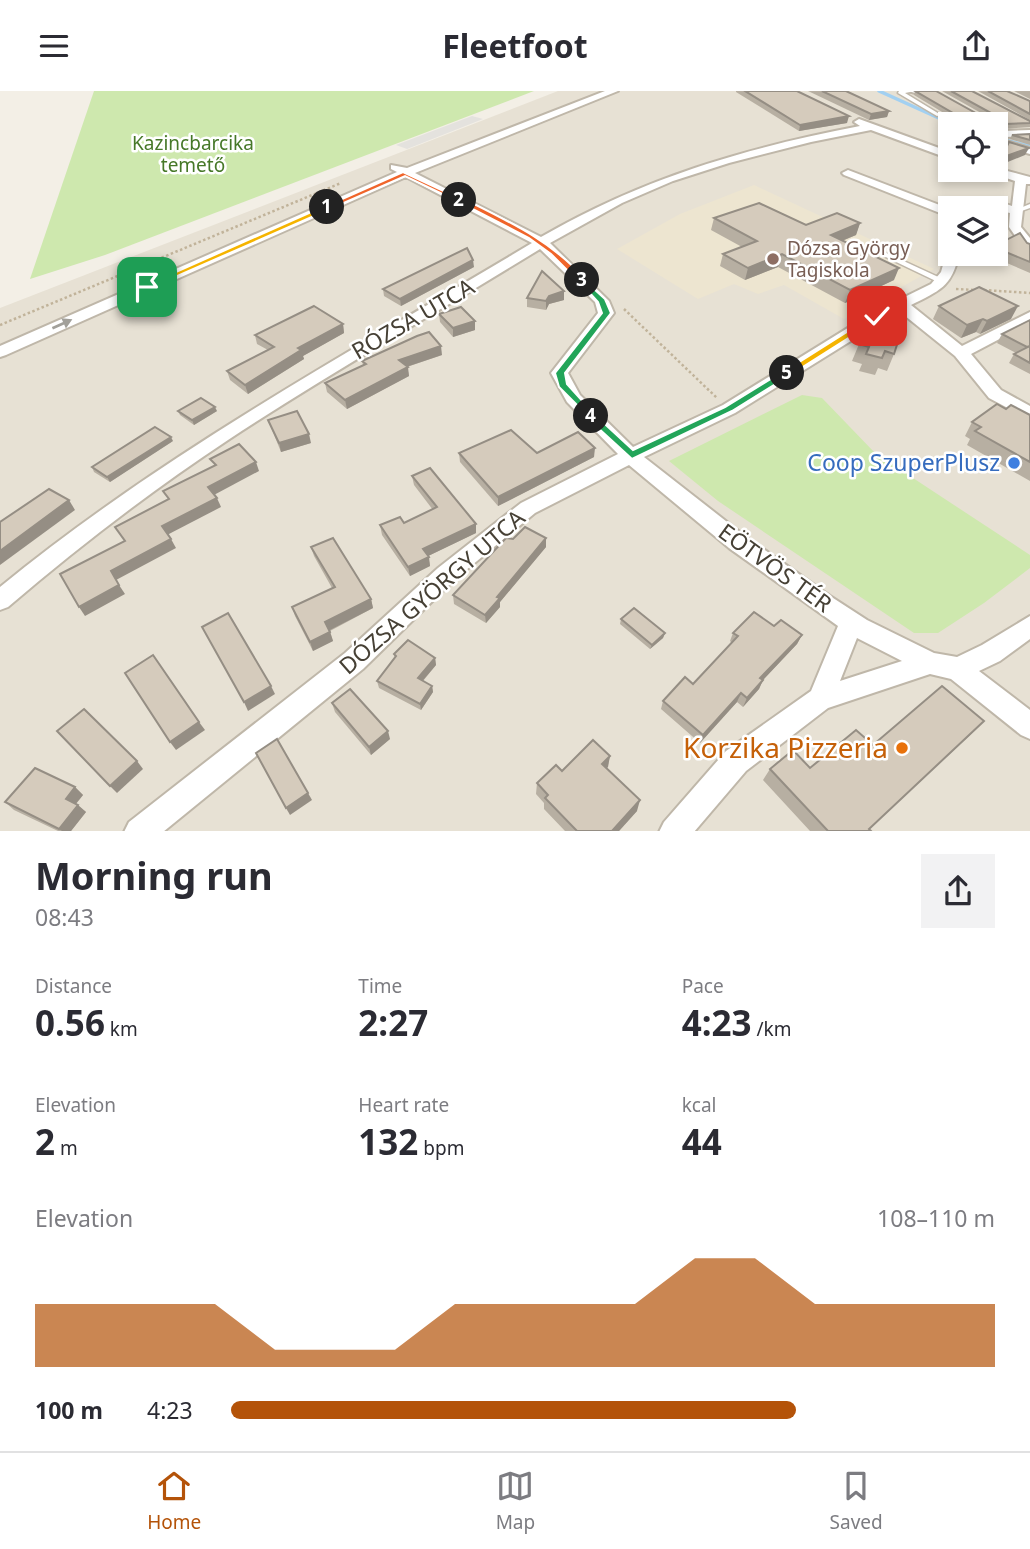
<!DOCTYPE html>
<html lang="en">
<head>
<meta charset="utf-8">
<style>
  :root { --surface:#fff; --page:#f2f2f3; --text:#2b2b33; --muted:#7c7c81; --line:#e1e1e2; --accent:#b45309 }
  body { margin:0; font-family:"Noto Sans",sans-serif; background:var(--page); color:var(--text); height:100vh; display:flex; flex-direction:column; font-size:26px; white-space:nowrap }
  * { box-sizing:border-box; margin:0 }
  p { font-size:23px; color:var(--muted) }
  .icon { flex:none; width:38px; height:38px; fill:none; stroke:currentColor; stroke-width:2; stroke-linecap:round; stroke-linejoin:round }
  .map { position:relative; height:740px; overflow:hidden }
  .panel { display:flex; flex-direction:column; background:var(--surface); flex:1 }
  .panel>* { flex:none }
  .fabs { position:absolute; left:938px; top:21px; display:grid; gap:14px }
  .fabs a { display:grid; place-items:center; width:70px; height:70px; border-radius:0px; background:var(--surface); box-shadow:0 4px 10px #0003; font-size:35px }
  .pin { position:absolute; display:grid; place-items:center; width:60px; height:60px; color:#fff; margin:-30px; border-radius:14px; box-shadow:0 4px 10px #0006 }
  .km { position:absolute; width:35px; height:35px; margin:-18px; border-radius:50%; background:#222; color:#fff; font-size:19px; line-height:35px; text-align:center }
  .round { display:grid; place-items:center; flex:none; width:74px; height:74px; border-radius:0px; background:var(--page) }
  .head { display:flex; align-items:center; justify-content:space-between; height:119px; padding:0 35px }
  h1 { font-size:38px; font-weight:700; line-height:52px }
  .stats { display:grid; grid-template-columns:repeat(3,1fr); gap:10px; height:119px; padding:7px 35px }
  .stats div { display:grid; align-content:center }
  .stats b { font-size:35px; font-weight:700 }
  .stats small { font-size:19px; font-weight:400 }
  .stats p { font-size:19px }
  .chart { height:196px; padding:14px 35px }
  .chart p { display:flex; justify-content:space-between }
  .chart svg { width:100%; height:126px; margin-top:7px; fill:var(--accent); opacity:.7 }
  ul { padding:0 35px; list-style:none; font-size:23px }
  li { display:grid; grid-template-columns:112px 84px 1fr; align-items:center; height:52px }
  li i { height:18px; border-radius:9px; background:var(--accent) }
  header { display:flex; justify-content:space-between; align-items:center; height:91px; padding:0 35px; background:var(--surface); font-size:32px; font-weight:700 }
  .dock { display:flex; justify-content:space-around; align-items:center; height:98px; border-top:2px solid var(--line); background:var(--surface); font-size:19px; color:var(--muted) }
  .dock a { display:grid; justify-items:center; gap:4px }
  .dock .on { color:var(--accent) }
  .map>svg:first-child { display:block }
</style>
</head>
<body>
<header><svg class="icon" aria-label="menu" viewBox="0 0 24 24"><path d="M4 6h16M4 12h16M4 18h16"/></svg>Fleetfoot<svg class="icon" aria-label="share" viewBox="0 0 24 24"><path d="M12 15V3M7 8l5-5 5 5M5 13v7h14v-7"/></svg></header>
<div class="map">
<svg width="1030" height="741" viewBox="0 0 1030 741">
  <rect width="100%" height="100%" fill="#f3efe6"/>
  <path fill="#e7e1d4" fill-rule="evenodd" d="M 558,0 L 1030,0 L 1030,740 L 0,741 L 0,217 ZM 950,33 L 996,33 L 996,79 L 950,79 ZM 950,117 L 996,117 L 996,163 L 950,163 Z"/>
  <polygon fill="#ede5d0" points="754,94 934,178 844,228 784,194 758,203 734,193 698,208 617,158 680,123"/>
  <g fill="#cee8ae">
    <polygon points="94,0 534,0 105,164 30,188"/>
    <polygon points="802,304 822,307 875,362 1030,464 1030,477 984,512 938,542 914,542 718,410 669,370"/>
  </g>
  <polygon fill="#e4e2de" points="472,25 483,28 407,58 396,54"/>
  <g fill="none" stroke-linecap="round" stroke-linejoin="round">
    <g stroke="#a2d0f1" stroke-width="3.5">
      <polyline points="879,0 952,33"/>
      <polyline points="996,47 1030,55"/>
    </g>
    <defs>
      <g id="lane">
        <polygon points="899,0 915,0 905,2 941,24 937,25 898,2"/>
        <polygon points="1030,113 1030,117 1016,122 1013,120"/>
        <polygon points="867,155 871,155 947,190 943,192 940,192 867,157"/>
      </g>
      <g id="street">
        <path d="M 605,0 L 618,0 L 415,82 L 541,146 C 643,87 745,57 860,35 L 854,31 L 859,28 L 950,61 L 950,68 L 871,39 L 811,51 L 729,72 L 673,90 L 622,112 L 550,152 L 609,210 L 614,222 L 568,282 L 580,304 L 633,356 L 723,314 L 872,222 L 931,193 L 941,181 L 947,160 L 959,163 C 952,196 939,200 911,214 L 962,255 L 1030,221 L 1030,232 L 971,263 L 1001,299 L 1030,315 L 1030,329 L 989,307 L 955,265 L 899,220 L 735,322 L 644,366 L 745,445 L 830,505 L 867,529 L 934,562 L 957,566 L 982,554 L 1030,525 L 1030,548 L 1000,570 L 979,580 L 1030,619 L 1030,648 L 1021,644 L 951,588 L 930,583 L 828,617 L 746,680 L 694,741 L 659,741 L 664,731 L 726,660 L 811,600 L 838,535 L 729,457 L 629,374 L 535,422 L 454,489 L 363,578 L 163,741 L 124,741 L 129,731 L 345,562 L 438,477 L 521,412 L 618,363 L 567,311 L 551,282 L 598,222 L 595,211 L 540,158 C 436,222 330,282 228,349 C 151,400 78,456 8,516 L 0,519 L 0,496 C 165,361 350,261 532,152 L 406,86 L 6,264 L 0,266 L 0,255 L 397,81 L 391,78 L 391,74 L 407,77 ZM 857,547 L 902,570 L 840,590 Z"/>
        <polygon points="908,0 924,0 919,3"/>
        <polygon points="1030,39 1030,45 1004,46 999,43 1004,40"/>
        <polygon points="996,47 1030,57 1030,63 996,53"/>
        <path d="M 996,77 L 1030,86 L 1030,93 L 1026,93 L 1021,136 L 1030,147 L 1030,160 L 1025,159 L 1009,136 L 1010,122 L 978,115 L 952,117 C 968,101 992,109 1012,115 L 1015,90 L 983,79 Z"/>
        <polygon points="848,79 950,118 950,126 844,84 842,82"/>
      </g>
    </defs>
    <use href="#lane" stroke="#bfb7a9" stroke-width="3"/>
    <use href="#street" stroke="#bfb7a9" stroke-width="4"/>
    <g stroke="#c1b39a" stroke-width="2.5" stroke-dasharray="2.5 2.5" stroke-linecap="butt">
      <polyline points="956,198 976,199"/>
      <polyline points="984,199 1030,202"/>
      <polyline points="624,218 717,307"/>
      <polyline points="0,234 341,92"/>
    </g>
    <use href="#lane" fill="#fff" fill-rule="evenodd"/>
    <use href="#street" fill="#fff" fill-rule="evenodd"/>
  </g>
  <g fill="#b7afa2">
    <polygon points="736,0 797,0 847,32 799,40 736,1"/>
    <polygon points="808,0 846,0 889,20 887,26 869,29"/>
    <polygon points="915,0 992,31 997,31 942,0 972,0 1030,30 1030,36 1003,38 996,33 962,33 914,4"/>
    <polygon points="978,0 1007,0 1030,10 1030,29"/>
    <polygon points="1014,0 1030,0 1030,8"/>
    <polygon points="1030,43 1030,54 1010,48 1012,44"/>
    <polygon points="714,127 806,134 860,132 856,144 842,150 894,189 845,212 778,176 745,189 720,175 723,163 742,156 711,139"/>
    <polygon points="1027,152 1030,153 1030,182 988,164 988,163 996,163 996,154"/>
    <polygon points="474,176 401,215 384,205 383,198"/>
    <polygon points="527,207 564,209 549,213 546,219 527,216"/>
    <polygon points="939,215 1011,228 980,243 976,241 961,247 933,228"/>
    <polygon points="439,223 475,239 453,246 440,231"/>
    <polygon points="869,229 894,263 887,280 878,277 875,284 859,280 862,273 852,270"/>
    <polygon points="1030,229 1030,283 1009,272 1014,263 1016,262 997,252 1002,243"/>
    <polygon points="343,233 344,242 303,265 304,268 248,303 230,289 227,280 268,259 257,253 255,244"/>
    <polygon points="442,264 407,276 409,285 347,318 327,301 325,292 363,274 362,270"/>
    <polygon points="1006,318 1030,324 1030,390 967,354 970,348 965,345 972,331"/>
    <polygon points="178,320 217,320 194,334 180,324"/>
    <polygon points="268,329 311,352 281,361"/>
    <polygon points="173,350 110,391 94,381 92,376"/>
    <polygon points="459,362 537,362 594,366 498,415 460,371"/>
    <polygon points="412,385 476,442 428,465 430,475 410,485 382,444 380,434 404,432 433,419 414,394"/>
    <polygon points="546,447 546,456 500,511 500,516 486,532 454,513 453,504 513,448"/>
    <polygon points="311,456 371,508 373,517 330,540 333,550 313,560 295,525 292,516 332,497 314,465"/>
    <polygon points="621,528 665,542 663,547 650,558 620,533"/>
    <polygon points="774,535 802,544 797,553 763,589 759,598 743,616 737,611 700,652 661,618 663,610 693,593 732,552 730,550 733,542"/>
    <polygon points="394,563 435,567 436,574 423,590 432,595 433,601 421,619 379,597 377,590 395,567"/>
    <polygon points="332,612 390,648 371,664 335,621"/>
    <polygon points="972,642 869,738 871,740 810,740 763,689 770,678 810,677 873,654"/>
    <polygon points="610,665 607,677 637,720 619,740 565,740 544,718 544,712 536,703 537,692 562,680"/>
    <polygon points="75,696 83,704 76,713 86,721 71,740 58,740 14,719 5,711"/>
  </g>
  <g fill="#958e84">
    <polygon points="889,20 887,26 869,29 871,23"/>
    <polygon points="849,25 847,32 799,40 800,34"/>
    <polygon points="1029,57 1025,64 998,75 1001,67"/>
    <polygon points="860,132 856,144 827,156 831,144"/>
    <polygon points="782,163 778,176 745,189 748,177"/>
    <polygon points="473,169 474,176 401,215 400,208"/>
    <polygon points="899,177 894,189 845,212 850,199"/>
    <polygon points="564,200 564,209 549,213 546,219 546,210 549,205"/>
    <polygon points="1018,215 1011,228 980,243 987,230"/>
    <polygon points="983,228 976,241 961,247 967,234"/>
    <polygon points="475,230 475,239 453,246 453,237"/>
    <polygon points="343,233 344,242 303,265 304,268 248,303 245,294 298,257"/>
    <polygon points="441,255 442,264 400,278 399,269"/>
    <polygon points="408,276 409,285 347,318 345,309"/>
    <polygon points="215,316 217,320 194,334 192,329"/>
    <polygon points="309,343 311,352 281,361 279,352"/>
    <polygon points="171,346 173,350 110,391 107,386"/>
    <polygon points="595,357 594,366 498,415 498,406"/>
    <polygon points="256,371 259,380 212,405 208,396"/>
    <polygon points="217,407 221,416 167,444 162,435"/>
    <polygon points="69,409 75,419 0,474 0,460"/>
    <polygon points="476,433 476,442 424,467 423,458"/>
    <polygon points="546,447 546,456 500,511 500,516 486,532 485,524 497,506"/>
    <polygon points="171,448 176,457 116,489 111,480"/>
    <polygon points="429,466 430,475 410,485 408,476"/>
    <polygon points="119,494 125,503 85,525 79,516"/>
    <polygon points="371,508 373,517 328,540 325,531"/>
    <polygon points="330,541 333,550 313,560 310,551"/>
    <polygon points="665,542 663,547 650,558 652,554"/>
    <polygon points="802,544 797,553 763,589 759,598 743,616 747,607 760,587"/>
    <polygon points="435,567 436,574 419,594 418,587"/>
    <polygon points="271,595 275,603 248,620 244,611"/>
    <polygon points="432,595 433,601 421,619 420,613"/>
    <polygon points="741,602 737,611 700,652 703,644"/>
    <polygon points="984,630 972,642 866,740"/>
    <polygon points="199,631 205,639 176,659 170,651"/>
    <polygon points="388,640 390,648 371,664 369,656"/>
    <polygon points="610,665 608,676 600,684 602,673"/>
    <polygon points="137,670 143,678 117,702 110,695"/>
    <polygon points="75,696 83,704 74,715 66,708"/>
    <polygon points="308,702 312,709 290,724 286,717"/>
    <polygon points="640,709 637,720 619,740 612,740"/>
    <polygon points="78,714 86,721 71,740 62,740 59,738"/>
  </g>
  <g fill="#d5cbbc" stroke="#958e84" stroke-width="2">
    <polygon points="745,0 797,0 849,25 800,34"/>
    <polygon points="822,0 846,0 889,20 871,23"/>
    <polygon points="915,0 936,0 992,31 999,31 1002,28 951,0 972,0 1030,30 1030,32 1005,33 996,40 996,45 996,33 972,33"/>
    <polygon points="988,0 1007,0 1030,10 1030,23"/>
    <polygon points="1030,43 1030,49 1012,44"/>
    <polygon points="1009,51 1029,57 1001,67"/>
    <polygon points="759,112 806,134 837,122 860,132 831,144 899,177 850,199 782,163 748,177 723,163 757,150 714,127"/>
    <polygon points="1020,142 1027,152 1030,153 1030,171 996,157 996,154"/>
    <polygon points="467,157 473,169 400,208 383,198"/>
    <polygon points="542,180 564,200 549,205 546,210 527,207"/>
    <polygon points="979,196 1018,215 987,230 983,228 967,234 939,215"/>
    <polygon points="314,215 343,233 298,257 301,259 245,294 227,280 274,256 255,244"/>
    <polygon points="461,216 475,230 453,237 439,223"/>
    <polygon points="876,225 904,232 894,263 885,260 882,267 866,263 869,256 859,253 869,229"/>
    <polygon points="1030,229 1030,272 1014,263 1030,255 1027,256 1002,243"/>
    <polygon points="429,241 441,255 399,269 408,276 345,309 325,292 366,273 362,270 417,245"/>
    <polygon points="201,307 215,316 192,329 178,320"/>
    <polygon points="997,313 1006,318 1011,314 1030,324 1030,371 975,340 981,336 972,331"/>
    <polygon points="297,320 309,343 279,352 268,329"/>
    <polygon points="155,336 171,346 107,386 92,376"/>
    <polygon points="511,339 537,362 578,341 595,357 498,406 459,362"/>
    <polygon points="239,353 256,371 208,396 217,407 162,435 171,448 111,480 119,494 79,516 60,483 125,450 115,436 169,408 163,400 216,374 210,368"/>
    <polygon points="430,377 476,433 423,458 429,466 408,476 380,434 400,426 404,432 437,416 412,385"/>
    <polygon points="49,398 69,409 0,460 0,431"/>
    <polygon points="525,436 546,447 497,506 500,507 485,524 453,504 506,447 513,448"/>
    <polygon points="333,447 371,508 325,531 330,541 310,551 292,516 335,496 311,456"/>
    <polygon points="634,517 665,542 652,554 621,528"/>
    <polygon points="754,521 774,535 781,529 802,544 760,587 763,589 747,607 741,602 703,644 663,610 685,586 693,593 738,545 733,542"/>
    <polygon points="228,522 271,595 244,611 202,536"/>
    <polygon points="408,549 435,567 418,587 432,595 420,613 377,590 396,565 394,563"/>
    <polygon points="153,564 199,631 170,651 125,582"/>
    <polygon points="942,595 984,630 869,738 871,740 828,740 770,678 793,659 810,677 856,639 873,654"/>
    <polygon points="350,598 388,640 369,656 332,612"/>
    <polygon points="84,618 137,670 110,695 57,640"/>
    <polygon points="277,648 308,702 286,717 256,662"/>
    <polygon points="593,649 610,665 602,673 640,709 612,740 577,740 545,707 548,704 537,692 556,674 562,680"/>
    <polygon points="35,677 75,696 66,708 78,714 59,738 5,711"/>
  </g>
  <defs><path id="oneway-solid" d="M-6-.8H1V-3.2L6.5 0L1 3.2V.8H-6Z" transform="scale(1.75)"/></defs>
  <use fill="#a2a09a" href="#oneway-solid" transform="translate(62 233) rotate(-24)"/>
  <polygon fill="#f5b400" stroke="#fff" stroke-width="2" points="327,114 330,118 150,197 142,196"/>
  <polygon fill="#f0652b" stroke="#fff" stroke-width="2" points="403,81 463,109 457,110 405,85 330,118 324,116"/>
  <path fill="#f0652b" stroke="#fff" stroke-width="2" d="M 457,107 L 462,107 C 508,130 552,150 586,189 L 579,191 L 551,163 L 529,147 L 457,110 Z"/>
  <polygon fill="#22a559" stroke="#fff" stroke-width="2" points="582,187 605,208 611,222 565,282 567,293 596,325 591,328 559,296 555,282 602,222 598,211 578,189"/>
  <polygon fill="#22a559" stroke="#fff" stroke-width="2" points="787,278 792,282 790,284 732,320 632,368 585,325 594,323 633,359 725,316"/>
  <polygon fill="#f5b400" stroke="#fff" stroke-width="2" points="877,222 880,223 880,227 790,284 782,282"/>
  <circle fill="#8d6e63" stroke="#fff" stroke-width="2.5" cx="773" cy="168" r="7"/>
  <circle fill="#3f7fe0" stroke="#fff" stroke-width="2.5" cx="1014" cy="372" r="7"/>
  <circle fill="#e8710a" stroke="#fff" stroke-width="2.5" cx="902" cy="657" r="7"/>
  <g text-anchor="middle" stroke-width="5" stroke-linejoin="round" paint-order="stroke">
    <g font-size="19" fill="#467828" stroke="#fff">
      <text x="193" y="59">Kazincbarcika<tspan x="193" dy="22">temető</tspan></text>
    </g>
    <g font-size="19" fill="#785e54" stroke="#fff" text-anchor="start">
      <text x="787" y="164">Dózsa György<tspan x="787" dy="22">Tagiskola</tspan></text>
    </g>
    <g font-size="23" fill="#464035" stroke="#fff">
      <text transform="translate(413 228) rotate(-30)" y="8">RÓZSA UTCA</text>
      <text transform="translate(775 477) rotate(36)" y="8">EÖTVÖS TÉR</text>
      <text transform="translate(432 501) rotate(-41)" y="8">DÓZSA GYÖRGY UTCA</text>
    </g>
    <g font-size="23" fill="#366cbe" stroke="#fff" text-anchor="end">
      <text x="1000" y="380">Coop SzuperPlusz</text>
    </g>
    <g font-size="28" fill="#c56008" stroke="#fff" text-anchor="end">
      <text x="888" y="667">Korzika Pizzeria</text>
    </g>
  </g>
</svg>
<div class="fabs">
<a><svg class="icon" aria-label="locate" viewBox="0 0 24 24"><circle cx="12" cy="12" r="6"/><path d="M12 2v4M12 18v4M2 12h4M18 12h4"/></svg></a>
<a><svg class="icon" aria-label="layers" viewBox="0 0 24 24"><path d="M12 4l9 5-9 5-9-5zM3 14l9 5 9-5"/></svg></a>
</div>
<div class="pin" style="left:147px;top:196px;background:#1e9e55"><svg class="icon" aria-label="arrive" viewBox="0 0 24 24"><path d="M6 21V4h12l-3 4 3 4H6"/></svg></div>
<div class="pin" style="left:877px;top:225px;background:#d93025"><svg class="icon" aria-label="check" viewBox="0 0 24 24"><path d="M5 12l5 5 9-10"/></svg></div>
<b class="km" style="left:327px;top:116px">1</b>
<b class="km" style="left:459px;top:109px">2</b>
<b class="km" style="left:582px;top:189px">3</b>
<b class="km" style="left:591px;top:325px">4</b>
<b class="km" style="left:787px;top:282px">5</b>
</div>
<section class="panel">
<div class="head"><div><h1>Morning run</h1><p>08:43</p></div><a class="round"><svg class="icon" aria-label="share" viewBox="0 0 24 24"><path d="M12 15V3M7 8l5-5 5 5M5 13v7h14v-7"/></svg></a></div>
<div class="stats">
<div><p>Distance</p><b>0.56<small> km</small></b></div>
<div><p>Time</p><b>2:27</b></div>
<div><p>Pace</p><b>4:23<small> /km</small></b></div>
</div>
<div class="stats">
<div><p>Elevation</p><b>2<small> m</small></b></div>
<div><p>Heart rate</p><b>132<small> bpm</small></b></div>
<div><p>kcal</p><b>44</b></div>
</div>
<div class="chart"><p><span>Elevation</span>108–110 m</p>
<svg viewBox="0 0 160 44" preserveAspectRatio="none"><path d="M0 44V22L10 22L20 22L30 22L40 38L50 38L60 38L70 22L80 22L90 22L100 22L110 6L120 6L130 22L140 22L150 22L160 22V44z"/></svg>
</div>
<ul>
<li><b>100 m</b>4:23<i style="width:74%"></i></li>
</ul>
</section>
<nav class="dock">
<a class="on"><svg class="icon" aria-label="home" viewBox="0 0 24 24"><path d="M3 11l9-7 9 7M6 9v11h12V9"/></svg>Home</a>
<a><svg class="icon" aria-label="map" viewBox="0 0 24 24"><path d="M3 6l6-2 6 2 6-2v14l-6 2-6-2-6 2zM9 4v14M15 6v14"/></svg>Map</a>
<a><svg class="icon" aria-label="saved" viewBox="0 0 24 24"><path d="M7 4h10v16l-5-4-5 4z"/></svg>Saved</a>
</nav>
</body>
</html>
